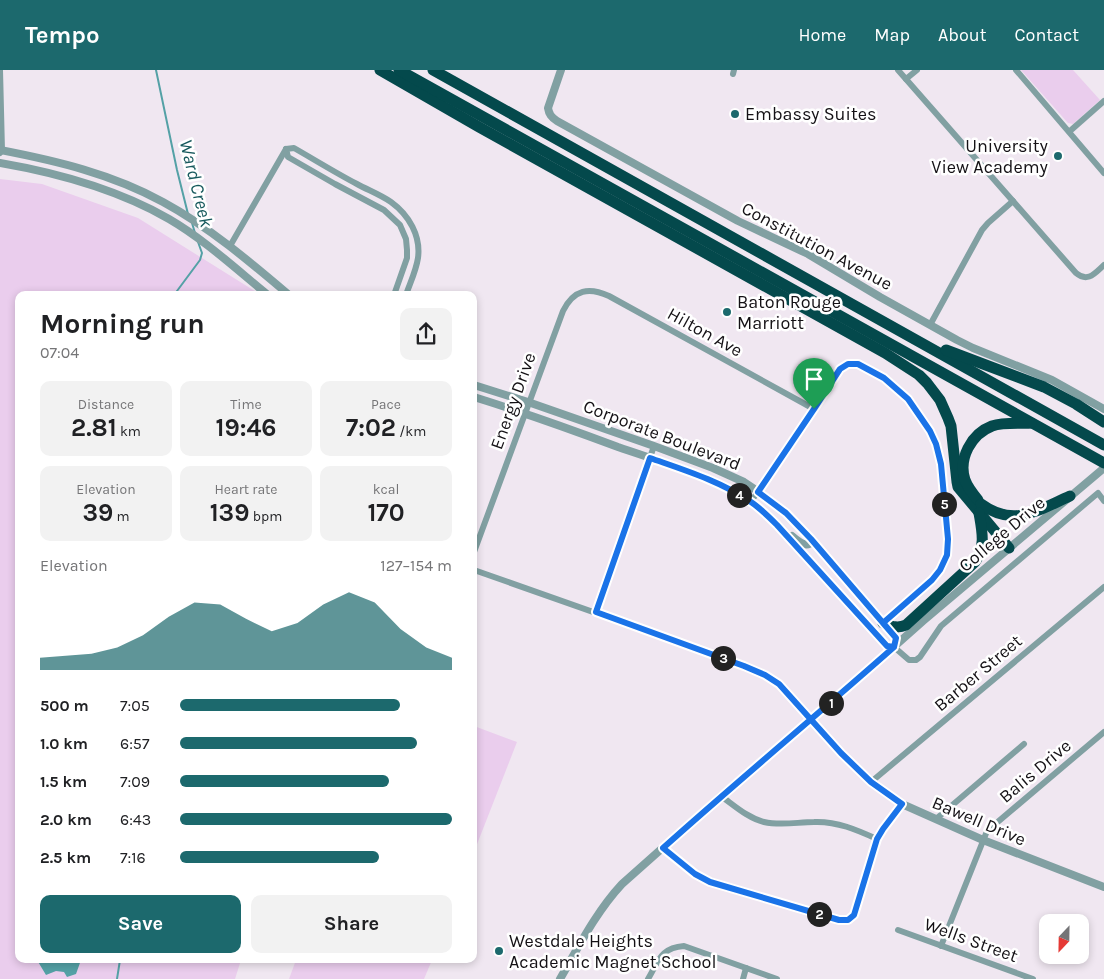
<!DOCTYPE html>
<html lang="en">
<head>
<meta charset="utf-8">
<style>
  :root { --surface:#fff; --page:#f2f2f2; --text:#202124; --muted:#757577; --accent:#1c696d }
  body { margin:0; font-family:Karla,sans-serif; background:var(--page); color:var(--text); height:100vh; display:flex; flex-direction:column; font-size:19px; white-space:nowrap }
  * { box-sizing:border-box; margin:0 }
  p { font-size:16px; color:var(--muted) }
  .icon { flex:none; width:28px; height:28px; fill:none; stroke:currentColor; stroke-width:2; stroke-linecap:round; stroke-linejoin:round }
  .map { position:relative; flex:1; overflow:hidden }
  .side { position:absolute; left:15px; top:221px; width:462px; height:672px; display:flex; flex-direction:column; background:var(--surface); border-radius:10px; box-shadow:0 2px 8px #0003 }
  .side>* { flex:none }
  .needle { width:32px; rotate:202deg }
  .tools { position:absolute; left:1039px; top:844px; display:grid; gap:10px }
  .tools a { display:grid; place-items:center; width:50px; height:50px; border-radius:10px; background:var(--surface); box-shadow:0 2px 8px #0003; font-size:25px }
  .pin { position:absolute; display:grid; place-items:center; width:42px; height:42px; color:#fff; margin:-51px -21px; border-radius:50% 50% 50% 0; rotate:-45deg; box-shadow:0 0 5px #0007 }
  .pin .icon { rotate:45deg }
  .km { position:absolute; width:25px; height:25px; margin:-12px; border-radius:50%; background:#222; color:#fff; font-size:14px; line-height:25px; text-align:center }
  .round { display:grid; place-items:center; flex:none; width:52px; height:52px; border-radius:10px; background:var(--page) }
  .head { display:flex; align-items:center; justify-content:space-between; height:85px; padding:0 25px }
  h1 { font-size:28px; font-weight:700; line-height:38px }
  .figures { display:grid; grid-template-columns:repeat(3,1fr); gap:8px; height:85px; padding:5px 25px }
  .figures div { display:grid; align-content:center; border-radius:10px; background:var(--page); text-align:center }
  .figures b { font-size:25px; font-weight:700 }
  .figures small { font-size:14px; font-weight:400 }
  .figures p { font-size:14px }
  .chart { height:140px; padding:10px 25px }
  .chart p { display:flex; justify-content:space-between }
  .chart svg { width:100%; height:90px; margin-top:5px; fill:var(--accent); opacity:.7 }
  .primary-button { display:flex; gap:10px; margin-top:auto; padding:10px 25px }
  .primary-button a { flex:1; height:58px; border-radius:10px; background:var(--accent); color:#fff; font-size:20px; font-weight:700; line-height:58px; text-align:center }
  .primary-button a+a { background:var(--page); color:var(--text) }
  ul { padding:0 25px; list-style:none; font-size:16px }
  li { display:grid; grid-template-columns:80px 60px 1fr; align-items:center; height:38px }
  li i { height:12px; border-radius:6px; background:var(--accent) }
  header { display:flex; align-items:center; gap:30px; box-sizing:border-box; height:70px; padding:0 25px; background:var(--accent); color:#fff }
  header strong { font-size:24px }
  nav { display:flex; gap:28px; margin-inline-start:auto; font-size:18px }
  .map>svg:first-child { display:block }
</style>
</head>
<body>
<header>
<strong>Tempo</strong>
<nav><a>Home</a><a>Map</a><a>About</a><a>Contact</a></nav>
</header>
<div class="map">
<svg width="1104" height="909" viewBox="0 0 1104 909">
  <rect width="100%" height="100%" fill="#f0e7f1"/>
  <g fill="#eacded">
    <polygon points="1021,0 1073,0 1100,30 1073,54 1068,53"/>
    <polygon points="0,109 42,114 138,148 261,225 19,225 19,890 241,890 235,909 0,909"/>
    <polygon points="474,656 517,672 474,782"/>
    <polygon points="296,890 432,890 424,909 289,909"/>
  </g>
  <polygon fill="#54a1a6" points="37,890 81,890 76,904 67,907 64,902 56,901 46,905"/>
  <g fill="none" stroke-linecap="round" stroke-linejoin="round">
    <g stroke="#54a1a6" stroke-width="2">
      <polyline points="156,0 177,100 188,144"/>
      <polyline points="192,153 195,163"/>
      <polyline points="174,225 200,190 202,183 198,172"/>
      <polyline points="117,909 120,890"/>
    </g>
    <g stroke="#81a0a2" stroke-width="6">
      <path d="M 898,0 L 1076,203 C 1088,213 1095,203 1104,195"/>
      <polyline points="1016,0 1104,103"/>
      <polyline points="733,4 734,0"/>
      <polyline points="906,9 917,0"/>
      <polyline points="1070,61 1104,31"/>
      <path d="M 286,79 L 294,78 C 315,90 336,103 357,114 C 368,120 381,125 391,132 C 409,145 421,166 418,188 C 416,201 410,213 406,225"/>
      <polyline points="286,79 288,87 335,114 384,140 400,155 406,169 407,180 407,188 394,225"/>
      <polyline points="0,83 2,80 0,0"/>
      <polyline points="230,176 286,79"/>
      <polyline points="930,255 982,160 988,153 1013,131"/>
      <path d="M 750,431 L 759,422 L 840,299 C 845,296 851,292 858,294 C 868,295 900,321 907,329 C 915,338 932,363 936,374 C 944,396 943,422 945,446 C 946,459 951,475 946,487 C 935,515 905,534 883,553"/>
      <path d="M 474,482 L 563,241 C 574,219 589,217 609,226 L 814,339"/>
      <polyline points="474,500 701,580 745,596 765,605 779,614 811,650"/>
      <polyline points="596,542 654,376"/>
      <polyline points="894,577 909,590 916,590 920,587 941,556 1098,423 1104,431"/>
      <polyline points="871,712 1104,517"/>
      <path d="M 721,726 C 735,736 748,748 764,752 C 781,756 798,752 814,752 C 837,751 857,760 877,769"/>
      <polyline points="936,749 1024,674"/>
      <polyline points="663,778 695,804 710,812 839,850 848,850 854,845 877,769 883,759 902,734"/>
      <polyline points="898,860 1033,909"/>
      <polyline points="941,876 987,761 1104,662"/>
      <path d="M 648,909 C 659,891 660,878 684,876 L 777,909"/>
      <polyline points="743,909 746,898"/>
    </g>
    <g stroke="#81a0a2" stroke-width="8">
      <path d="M 561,0 L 548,38 C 549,44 551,47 557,51 L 738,151 L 808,184 L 880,227 L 957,270 L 973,278 L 1052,310 L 1104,339"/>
      <path d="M 0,80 C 57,91 112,104 163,132 C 209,157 249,191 289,225"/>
      <path d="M 0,93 C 58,103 117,119 169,149 C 205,170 236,199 268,225"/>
      <polyline points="474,315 528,332 654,376 713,398 744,412 759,422 786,443 811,469 896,567 894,577"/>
      <path d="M 474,327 C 522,342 570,359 618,377 C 661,392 714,406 751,432 C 761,439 769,447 777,455 L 887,576 L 894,577"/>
      <path d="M 792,466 C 798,471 806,479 813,471"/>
      <polyline points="811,650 841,683 871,712 902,734 983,770 1104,817"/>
      <path d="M 560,909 C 579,876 596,842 622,814 L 721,726 L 834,630 L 923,551 L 1104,398"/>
    </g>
    <g stroke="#04494c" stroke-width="11">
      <polyline points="380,0 479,57 885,283 919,305 927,313 940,330 948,348 951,356 957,412 958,417 1009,478"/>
      <polyline points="399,0 1104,393"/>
      <polyline points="433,0 1104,375"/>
      <polyline points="946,280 1044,317 1076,334 1104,352"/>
      <path d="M 978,430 C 973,424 968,418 965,410 C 958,389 971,364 992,356 C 1004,352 1018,354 1031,353"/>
      <path d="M 981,434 C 1014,458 1038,440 1070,426"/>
      <path d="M 883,553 C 891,556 897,559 906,555 L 975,492 C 986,476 982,461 979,443"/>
    </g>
  </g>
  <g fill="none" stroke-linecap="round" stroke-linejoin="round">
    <defs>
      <path id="route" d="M 814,339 L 758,422 L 786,443 L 811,469 L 896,568 L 894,577 C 817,645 739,710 663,778 L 695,804 L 710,812 L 839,850 L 848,850 L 854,845 L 877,769 L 883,759 L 902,734 L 871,712 L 841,683 L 779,614 L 765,605 L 744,596 L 596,542 L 650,388 C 684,400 720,411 751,432 C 760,438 769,447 777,455 L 887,576 L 894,577 L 896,568 L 883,553 L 932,510 L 940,500 L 947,485 L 948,469 L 941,394 L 936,374 L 930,361 L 908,329 L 884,308 L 858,294 L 848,294 L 840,299 L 814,339"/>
    </defs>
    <use href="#route" stroke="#fff" stroke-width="10"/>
    <use href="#route" stroke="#1a73e8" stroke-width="6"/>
  </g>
  <g fill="#1c696d" stroke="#fff" stroke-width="2">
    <circle cx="735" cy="44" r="5"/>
    <circle cx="1058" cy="86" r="5"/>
    <circle cx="727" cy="242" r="5"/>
    <circle cx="499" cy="881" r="5"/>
  </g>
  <g text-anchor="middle" stroke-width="5" stroke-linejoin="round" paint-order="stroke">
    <g font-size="18" fill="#141115" stroke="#fff" text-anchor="start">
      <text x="745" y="50">Embassy Suites</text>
      <text x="1048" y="82" text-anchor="end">University<tspan x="1048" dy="21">View Academy</tspan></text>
      <text x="737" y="238">Baton Rouge<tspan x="737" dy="21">Marriott</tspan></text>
      <text x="509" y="877">Westdale Heights<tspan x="509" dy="21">Academic Magnet School</tspan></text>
    </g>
    <g font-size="18" fill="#141115" stroke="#fff">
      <text transform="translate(817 176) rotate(28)" y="6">Constitution Avenue</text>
      <text transform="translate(705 262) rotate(29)" y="6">Hilton Ave</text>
      <text transform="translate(513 331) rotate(-70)" y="6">Energy Drive</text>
      <text transform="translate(662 365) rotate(21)" y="6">Corporate Boulevard</text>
      <text transform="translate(1002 464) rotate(-40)" y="6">College Drive</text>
      <text transform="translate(978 603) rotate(-40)" y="6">Barber Street</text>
      <text transform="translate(1035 701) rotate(-40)" y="6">Balis Drive</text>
      <text transform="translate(979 751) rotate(23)" y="6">Bawell Drive</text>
      <text transform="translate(971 870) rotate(20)" y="6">Wells Street</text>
    </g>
    <g font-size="19" font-style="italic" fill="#17595d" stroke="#fff">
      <text transform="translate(197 113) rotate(76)" y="7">Ward Creek</text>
    </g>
  </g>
</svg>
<div class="tools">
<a><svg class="needle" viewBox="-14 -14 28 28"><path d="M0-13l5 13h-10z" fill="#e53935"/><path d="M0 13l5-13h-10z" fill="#757577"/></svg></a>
</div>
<div class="pin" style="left:814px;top:339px;background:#1e9e55"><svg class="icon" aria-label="arrive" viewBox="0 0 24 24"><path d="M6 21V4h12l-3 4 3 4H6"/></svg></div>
<b class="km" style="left:831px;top:633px">1</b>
<b class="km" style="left:819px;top:844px">2</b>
<b class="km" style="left:723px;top:588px">3</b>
<b class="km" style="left:739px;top:425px">4</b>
<b class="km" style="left:944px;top:434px">5</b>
<section class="side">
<div class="head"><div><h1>Morning run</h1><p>07:04</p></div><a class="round"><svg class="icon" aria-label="share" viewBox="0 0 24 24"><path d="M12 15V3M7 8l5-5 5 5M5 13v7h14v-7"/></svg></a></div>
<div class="figures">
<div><p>Distance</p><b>2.81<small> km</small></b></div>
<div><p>Time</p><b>19:46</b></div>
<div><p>Pace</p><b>7:02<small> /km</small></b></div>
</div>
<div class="figures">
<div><p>Elevation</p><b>39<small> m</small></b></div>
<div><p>Heart rate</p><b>139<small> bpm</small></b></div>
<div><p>kcal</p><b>170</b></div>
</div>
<div class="chart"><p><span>Elevation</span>127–154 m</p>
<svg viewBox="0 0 160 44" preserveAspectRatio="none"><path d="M0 44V38L10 37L20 36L30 33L40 27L50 18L60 11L70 12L80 19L90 25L100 21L110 12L120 6L130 11L140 24L150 33L160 38V44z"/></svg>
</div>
<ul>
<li><b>500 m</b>7:05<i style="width:81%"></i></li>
<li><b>1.0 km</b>6:57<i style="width:87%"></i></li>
<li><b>1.5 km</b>7:09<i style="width:77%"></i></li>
<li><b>2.0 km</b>6:43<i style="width:100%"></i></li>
<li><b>2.5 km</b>7:16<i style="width:73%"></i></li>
</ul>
<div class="primary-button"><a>Save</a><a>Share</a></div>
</section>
</div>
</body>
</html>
